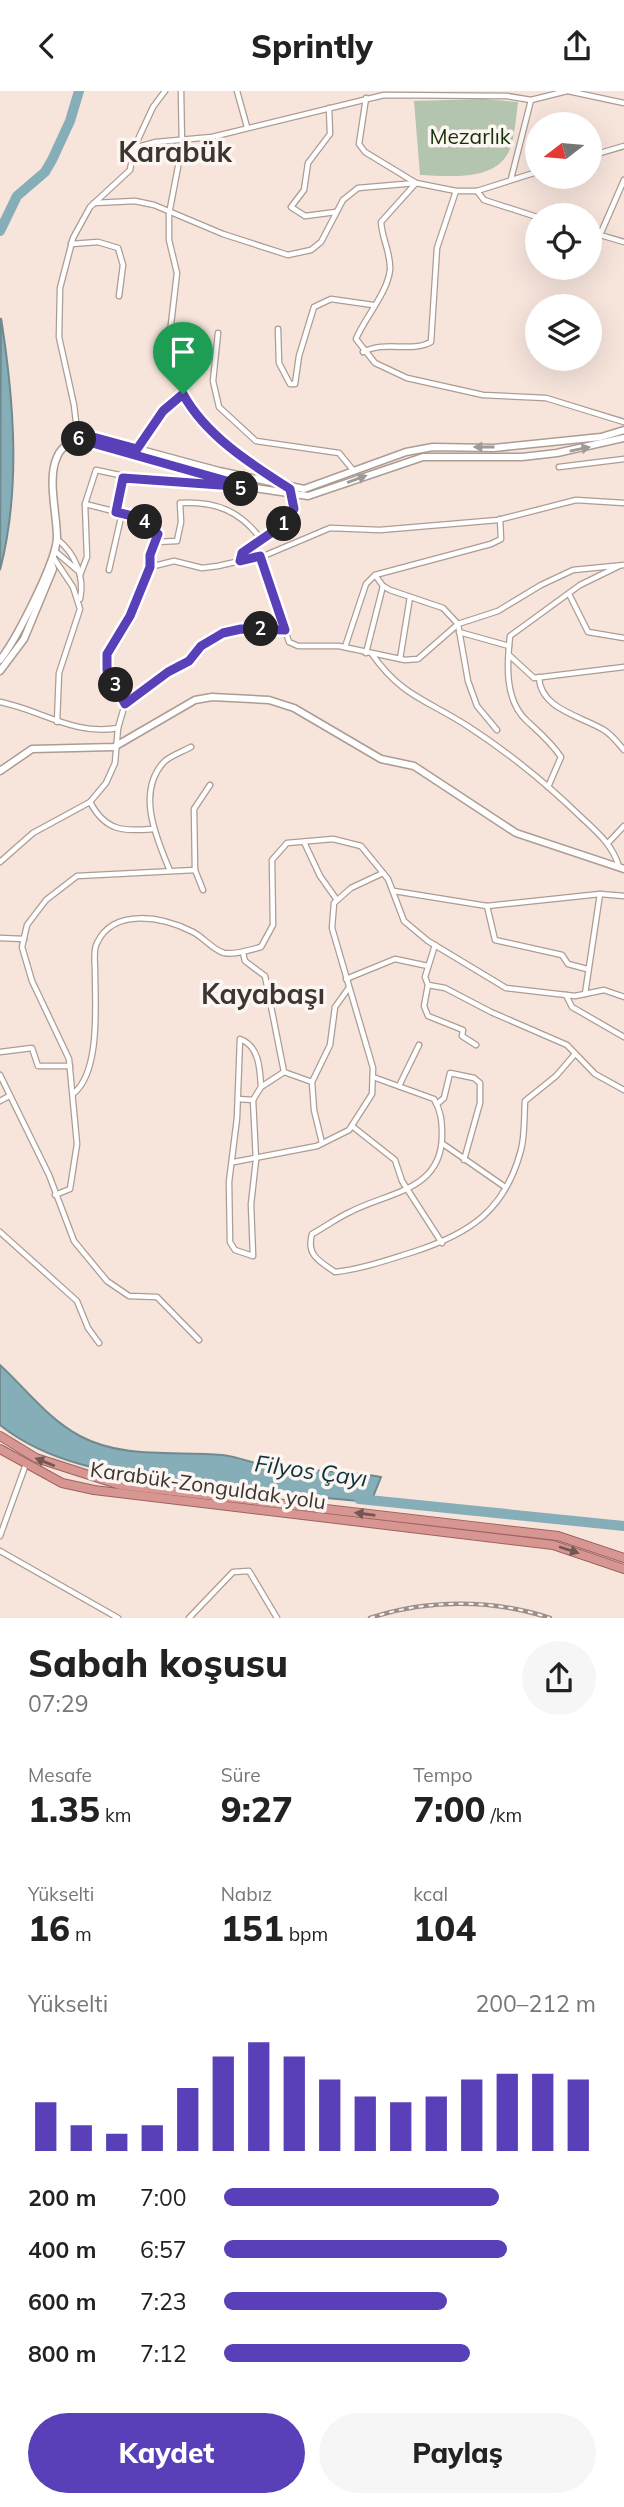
<!DOCTYPE html>
<html lang="tr">
<head>
<meta charset="utf-8">
<style>
  :root { --surface:#fff; --page:#f6f6f6; --text:#222; --muted:#767676; --accent:#5940b8 }
  body { margin:0; font-family:Mulish,sans-serif; background:var(--page); color:var(--text); height:100vh; display:flex; flex-direction:column; font-size:26px; white-space:nowrap }
  * { box-sizing:border-box; margin:0 }
  p { font-size:23px; color:var(--muted) }
  .icon { flex:none; width:38px; height:38px; fill:none; stroke:currentColor; stroke-width:2; stroke-linecap:round; stroke-linejoin:round }
  .map { position:relative; height:1527px; overflow:hidden }
  .sheet { display:flex; flex-direction:column; background:var(--surface); flex:1 }
  .sheet>* { flex:none }
  .needle { width:46px; rotate:254deg }
  .fabs { position:absolute; left:525px; top:21px; display:grid; gap:14px }
  .fabs a { display:grid; place-items:center; width:77px; height:77px; border-radius:50%; background:var(--surface); box-shadow:0 7px 28px #0002; font-size:35px }
  .pin { position:absolute; display:grid; place-items:center; width:60px; height:60px; color:#fff; margin:-72px -30px; border-radius:50% 50% 50% 0; rotate:-45deg; box-shadow:0 0 7px #0007 }
  .pin .icon { rotate:45deg }
  .km { position:absolute; width:35px; height:35px; margin:-18px; border-radius:50%; background:#222; color:#fff; font-size:19px; line-height:35px; text-align:center }
  .round { display:grid; place-items:center; flex:none; width:74px; height:74px; border-radius:37px; background:var(--page) }
  .overview { display:flex; align-items:center; justify-content:space-between; height:119px; padding:0 28px }
  h1 { font-size:38px; font-weight:800; line-height:52px }
  .figures { display:grid; grid-template-columns:repeat(3,1fr); gap:10px; height:119px; padding:7px 28px }
  .figures div { display:grid; align-content:center }
  .figures b { font-size:35px; font-weight:800 }
  .figures small { font-size:19px; font-weight:400 }
  .figures p { font-size:19px }
  .chart { height:196px; padding:14px 28px }
  .chart p { display:flex; justify-content:space-between }
  .chart svg { width:100%; height:126px; margin-top:7px; stroke:var(--accent); stroke-width:6 }
  .button { display:flex; gap:14px; margin-top:auto; padding:14px 28px }
  .button a { flex:1; height:80px; border-radius:42px; background:var(--accent); color:#fff; font-size:28px; font-weight:800; line-height:80px; text-align:center }
  .button a+a { background:var(--page); color:var(--text) }
  ul { padding:0 28px; list-style:none; font-size:23px }
  li { display:grid; grid-template-columns:112px 84px 1fr; align-items:center; height:52px }
  li i { height:18px; border-radius:9px; background:var(--accent) }
  header { display:flex; justify-content:space-between; align-items:center; height:91px; padding:0 28px; background:var(--surface); font-size:32px; font-weight:800 }
  .map>svg:first-child { display:block }
</style>
</head>
<body>
<header><svg class="icon" aria-label="back" viewBox="0 0 24 24"><path d="M15 5l-7 7 7 7"/></svg>Sprintly<svg class="icon" aria-label="share" viewBox="0 0 24 24"><path d="M12 15V3M7 8l5-5 5 5M5 13v7h14v-7"/></svg></header>
<div class="map">
<svg width="624" height="1527" viewBox="0 0 624 1527">
  <rect width="100%" height="100%" fill="#f7e5dc"/>
  <path fill="#b3c5ae" d="M 483,8 L 518,11 C 516,26 515,46 509,60 C 495,91 449,85 420,84 L 414,10 Z"/>
  <g fill="#86aeb8" stroke="#708a90" stroke-width="2">
    <path d="M 1,227 C 14,310 21,398 0,479 Z"/>
    <path d="M 0,1274 C 26,1298 48,1328 80,1345 C 122,1368 176,1360 222,1364 C 240,1366 257,1374 274,1376 C 310,1380 345,1379 381,1386 L 371,1411 C 314,1407 258,1400 201,1393 C 131,1383 58,1380 0,1334 Z"/>
  </g>
  <g fill="none" stroke-linecap="round" stroke-linejoin="round">
    <g stroke="#86aeb8" stroke-width="10">
      <polyline points="0,140 17,105 45,81 52,69 70,30 79,0"/>
      <polyline points="359,1408 624,1435"/>
    </g>
    <defs>
      <g id="minor">
        <polyline points="181,0 182,55 169,123 169,149 177,182 168,259 179,293 193,321 222,350 291,398 294,418 284,433 242,462 240,470"/>
        <polyline points="237,0 247,36"/>
        <polyline points="568,0 624,12"/>
        <path d="M 366,7 L 359,53 L 365,61 L 416,92 L 381,131 C 382,148 391,162 390,179 C 387,203 365,226 356,248 L 375,272 L 407,287 L 483,304 L 546,307 L 624,331"/>
        <polyline points="329,17 330,43 308,72 304,99 291,116 305,125 336,121"/>
        <polyline points="134,57 156,51 212,46 384,4 507,5 531,9 567,0"/>
        <polyline points="590,65 624,55"/>
        <polyline points="511,88 531,9"/>
        <polyline points="477,100 484,109 537,126"/>
        <polyline points="94,112 135,110 154,114 223,143 288,164 311,159 321,151 343,109 358,97 416,92 456,100 477,100 537,81"/>
        <polyline points="590,141 624,151"/>
        <polyline points="600,144 624,89"/>
        <polyline points="71,153 98,151 118,157 123,174 119,205"/>
        <polyline points="278,238 279,272 290,293 295,293 299,265 314,216 331,208 373,214"/>
        <polyline points="218,242 213,290 219,316 256,350 339,362 353,379"/>
        <path d="M 363,261 C 385,249 411,262 431,251 L 437,157 L 456,100"/>
        <polyline points="78,348 74,314 59,246 60,197 73,147 90,116 130,79 134,57 153,16 165,0"/>
        <polyline points="137,358 163,320 183,303"/>
        <polyline points="559,376 624,368"/>
        <polyline points="85,413 137,426 157,439 150,476"/>
        <polyline points="116,421 123,387"/>
        <path d="M 57,448 C 75,462 85,486 80,508"/>
        <path d="M 155,451 L 177,450 L 181,431 L 180,412 C 216,410 240,420 261,448"/>
        <polyline points="55,460 77,479"/>
        <polyline points="260,465 289,551 298,555 339,555 405,569 418,568 458,533 498,520 541,494 573,479 624,474"/>
        <polyline points="53,466 73,496 80,518 59,582 57,631"/>
        <polyline points="109,479 122,422"/>
        <polyline points="80,484 87,466 85,413 96,379 157,392 247,396"/>
        <polyline points="375,484 383,495 390,499 443,517 458,533 468,590 477,615 497,639"/>
        <polyline points="569,503 588,541 624,547"/>
        <polyline points="459,541 509,555"/>
        <polyline points="345,556 366,493 375,484 491,453 501,448 500,428"/>
        <polyline points="366,562 383,495"/>
        <path d="M 372,563 C 402,606 428,609 469,636 C 509,662 547,693 581,726 C 597,741 613,754 619,776"/>
        <polyline points="509,564 534,587 624,576"/>
        <polyline points="400,568 410,506"/>
        <path d="M 539,586 C 540,618 581,625 604,639 C 612,644 618,652 624,659"/>
        <path d="M 0,611 C 41,619 74,645 118,637 L 125,613 L 107,579 L 107,563 L 130,525 L 150,476 L 174,470 L 202,477 L 218,475 L 266,464 L 330,437 L 380,439 L 498,429 L 576,409 L 624,412"/>
        <polyline points="125,613 162,585 189,570 201,555 217,544 241,538 286,539"/>
        <path d="M 548,696 L 561,666 C 551,651 540,642 527,630 C 504,609 507,572 510,545 L 580,494 L 619,475"/>
        <path d="M 90,711 C 106,741 123,740 154,738"/>
        <polyline points="304,751 320,785 337,809"/>
        <polyline points="608,752 624,735"/>
        <polyline points="0,771 33,742 90,711 106,692 115,672 118,637"/>
        <path d="M 170,780 C 157,748 136,703 163,672 C 169,665 182,661 191,656"/>
        <polyline points="203,799 195,779 194,718 210,694"/>
        <polyline points="394,800 487,815 600,803 624,805"/>
        <polyline points="487,815 495,849 562,864 568,873 587,878"/>
        <polyline points="0,847 24,848"/>
        <polyline points="435,854 425,886 428,894 445,897 491,921 567,954 595,983 624,999"/>
        <polyline points="243,862 245,870 265,885 284,981 312,991"/>
        <polyline points="346,888 395,868 428,875"/>
        <polyline points="428,894 424,915 428,925 463,939 462,945 476,954"/>
        <polyline points="585,903 600,803"/>
        <polyline points="566,904 572,916 624,946"/>
        <polyline points="0,961 32,957 38,975 70,975"/>
        <polyline points="0,984 49,1084 74,1150 107,1190 129,1205 157,1206 199,1249"/>
        <path d="M 373,986 L 434,1008 C 441,1020 442,1030 442,1044 C 442,1100 388,1101 350,1121 C 337,1127 325,1136 312,1143 C 306,1164 319,1170 335,1181 C 362,1178 387,1169 413,1161 C 469,1143 505,1120 521,1059 C 525,1044 524,1026 525,1010 L 556,985 L 575,963"/>
        <polyline points="399,995 419,954"/>
        <path d="M 261,996 C 260,977 259,955 240,948 L 237,1027 L 229,1091 L 230,1151 L 235,1159 L 253,1165 L 251,1113 L 256,1069 L 253,1009 L 261,996 L 284,981"/>
        <path d="M 73,1003 C 101,981 95,912 95,879 C 95,871 93,859 97,852 C 114,816 163,826 193,841 C 203,846 213,859 224,862 C 236,864 249,859 261,856 L 273,834 L 272,769 L 287,752 L 333,748 L 361,755 L 388,788 L 404,830 L 428,850 L 506,897 L 575,905 L 604,899 L 624,906"/>
        <polyline points="238,1008 253,1009"/>
        <polyline points="0,1010 9,1005"/>
        <polyline points="437,1013 444,1007 450,982 474,987 480,992 480,1012 464,1069"/>
        <polyline points="352,1035 395,1069 402,1090 442,1152"/>
        <polyline points="322,1052 314,1019 312,991 330,954 335,916 348,898"/>
        <polyline points="443,1053 505,1096"/>
        <polyline points="234,1071 317,1055 349,1039 372,1003 373,977 332,837 334,812 351,797 383,782"/>
        <polyline points="55,1104 70,1098 77,1053 69,968 32,890 22,856 27,834 46,809 77,785 195,779"/>
        <polyline points="0,1141 77,1210 88,1237 99,1252"/>
        <polyline points="0,1445 26,1373"/>
        <polyline points="0,1460 118,1527"/>
        <polyline points="189,1527 233,1481 249,1480 277,1527"/>
      </g>
      <g id="tertiary">
        <polyline points="80,349 248,396 308,405 423,366 522,366 557,362 624,347"/>
        <path d="M 0,569 C 16,549 56,471 57,447 C 57,423 47,388 57,366 C 63,351 78,348 93,346 L 219,380 L 304,398 L 406,361 L 433,356 L 494,357 L 601,346 L 624,339"/>
        <polyline points="0,580 24,548 53,478 51,472"/>
        <polyline points="0,680 32,658 114,656 195,609 212,606 269,609 294,617 381,668 414,675 516,742 624,778"/>
      </g>
      <g id="trunk">
        <polyline points="0,1345 36,1367 120,1394 558,1445 624,1467"/>
        <polyline points="0,1358 62,1392 94,1399 553,1454 624,1478"/>
      </g>
    </defs>
    <use href="#minor" stroke="#ad9c93" stroke-width="7"/>
    <use href="#tertiary" stroke="#ad9c93" stroke-width="9"/>
    <use href="#trunk" stroke="#9c635e" stroke-width="10"/>
    <use href="#minor" stroke="#fff" stroke-width="4.5"/>
    <use href="#tertiary" stroke="#fff" stroke-width="6"/>
    <use href="#trunk" stroke="#d89692" stroke-width="8"/>
    <defs>
      <path id="rail" d="M 370,1527 C 427,1508 493,1508 550,1527"/>
    </defs>
    <use href="#rail" stroke="#9c8f89" stroke-width="4.5"/>
    <use href="#rail" stroke="#fcf5f1" stroke-width="2" stroke-dasharray="5" stroke-linecap="butt"/>
  </g>
  <defs><path id="oneway-solid" d="M-6-.8H1V-3.2L6.5 0L1 3.2V.8H-6Z" transform="scale(1.75)"/></defs>
  <g fill="#9e9a98">
    <use href="#oneway-solid" transform="translate(484 356) rotate(-180)"/>
    <use href="#oneway-solid" transform="translate(580 358) rotate(-11)"/>
    <use href="#oneway-solid" transform="translate(357 388) rotate(-20)"/>
  </g>
  <g fill="#735753">
    <use href="#oneway-solid" transform="translate(45 1371) rotate(-158)"/>
    <use href="#oneway-solid" transform="translate(365 1423) rotate(-172)"/>
    <use href="#oneway-solid" transform="translate(569 1459) rotate(18)"/>
  </g>
  <g fill="none" stroke-linecap="round" stroke-linejoin="round">
    <defs>
      <path id="route" d="M 183,303 C 206,345 251,373 290,398 L 294,418 L 284,433 L 242,462 L 240,470 L 260,465 L 285,539 L 241,538 L 223,542 L 201,555 L 189,570 L 168,581 L 125,613 L 107,579 L 107,563 L 130,525 L 150,476 L 150,464 L 158,443 L 137,426 L 116,421 L 123,387 L 248,396 L 78,348 L 93,346 L 137,358 L 163,320 Z"/>
    </defs>
    <use href="#route" stroke="#fff" stroke-width="14"/>
    <use href="#route" stroke="#5940b8" stroke-width="9"/>
  </g>
  <g text-anchor="middle" stroke-width="7" stroke-linejoin="round" paint-order="stroke">
    <g font-size="21" fill="#133107" stroke="#fcf5f1">
      <text x="470" y="53">Mezarlık</text>
    </g>
    <g font-size="21" fill="#3c3531" stroke="#fcf5f1">
      <text transform="translate(208 1395) rotate(8)" y="7">Karabük-Zonguldak yolu</text>
    </g>
    <g font-size="23" font-style="italic" fill="#0a333b" stroke="#fcf5f1">
      <text transform="translate(311 1380) rotate(8)" y="8">Filyos Çayı</text>
    </g>
    <g font-size="28" font-weight="bold" fill="#3c3531" stroke="#fcf5f1">
      <text x="175" y="71">Karabük</text>
      <text x="263" y="913">Kayabaşı</text>
    </g>
  </g>
</svg>
<div class="fabs">
<a><svg class="needle" viewBox="-14 -14 28 28"><path d="M0-13l5 13h-10z" fill="#e53935"/><path d="M0 13l5-13h-10z" fill="#767676"/></svg></a>
<a><svg class="icon" aria-label="locate" viewBox="0 0 24 24"><circle cx="12" cy="12" r="6"/><path d="M12 2v4M12 18v4M2 12h4M18 12h4"/></svg></a>
<a><svg class="icon" aria-label="layers" viewBox="0 0 24 24"><path d="M12 4l9 5-9 5-9-5zM3 14l9 5 9-5"/></svg></a>
</div>
<div class="pin" style="left:183px;top:303px;background:#1e9e55"><svg class="icon" aria-label="arrive" viewBox="0 0 24 24"><path d="M6 21V4h12l-3 4 3 4H6"/></svg></div>
<b class="km" style="left:284px;top:433px">1</b>
<b class="km" style="left:261px;top:538px">2</b>
<b class="km" style="left:116px;top:594px">3</b>
<b class="km" style="left:145px;top:431px">4</b>
<b class="km" style="left:241px;top:398px">5</b>
<b class="km" style="left:79px;top:348px">6</b>
</div>
<section class="sheet">
<div class="overview"><div><h1>Sabah koşusu</h1><p>07:29</p></div><a class="round"><svg class="icon" aria-label="share" viewBox="0 0 24 24"><path d="M12 15V3M7 8l5-5 5 5M5 13v7h14v-7"/></svg></a></div>
<div class="figures">
<div><p>Mesafe</p><b>1.35<small> km</small></b></div>
<div><p>Süre</p><b>9:27</b></div>
<div><p>Tempo</p><b>7:00<small> /km</small></b></div>
</div>
<div class="figures">
<div><p>Yükselti</p><b>16<small> m</small></b></div>
<div><p>Nabız</p><b>151<small> bpm</small></b></div>
<div><p>kcal</p><b>104</b></div>
</div>
<div class="chart"><p><span>Yükselti</span>200–212 m</p>
<svg viewBox="0 0 160 44" preserveAspectRatio="none"><path d="M5 44V27M15 44V35M25 44V38M35 44V35M45 44V22M55 44V11M65 44V6M75 44V11M85 44V19M95 44V25M105 44V27M115 44V25M125 44V19M135 44V17M145 44V17M155 44V19"/></svg>
</div>
<ul>
<li><b>200 m</b>7:00<i style="width:74%"></i></li>
<li><b>400 m</b>6:57<i style="width:76%"></i></li>
<li><b>600 m</b>7:23<i style="width:60%"></i></li>
<li><b>800 m</b>7:12<i style="width:66%"></i></li>
</ul>
<div class="button"><a>Kaydet</a><a>Paylaş</a></div>
</section>
</body>
</html>
